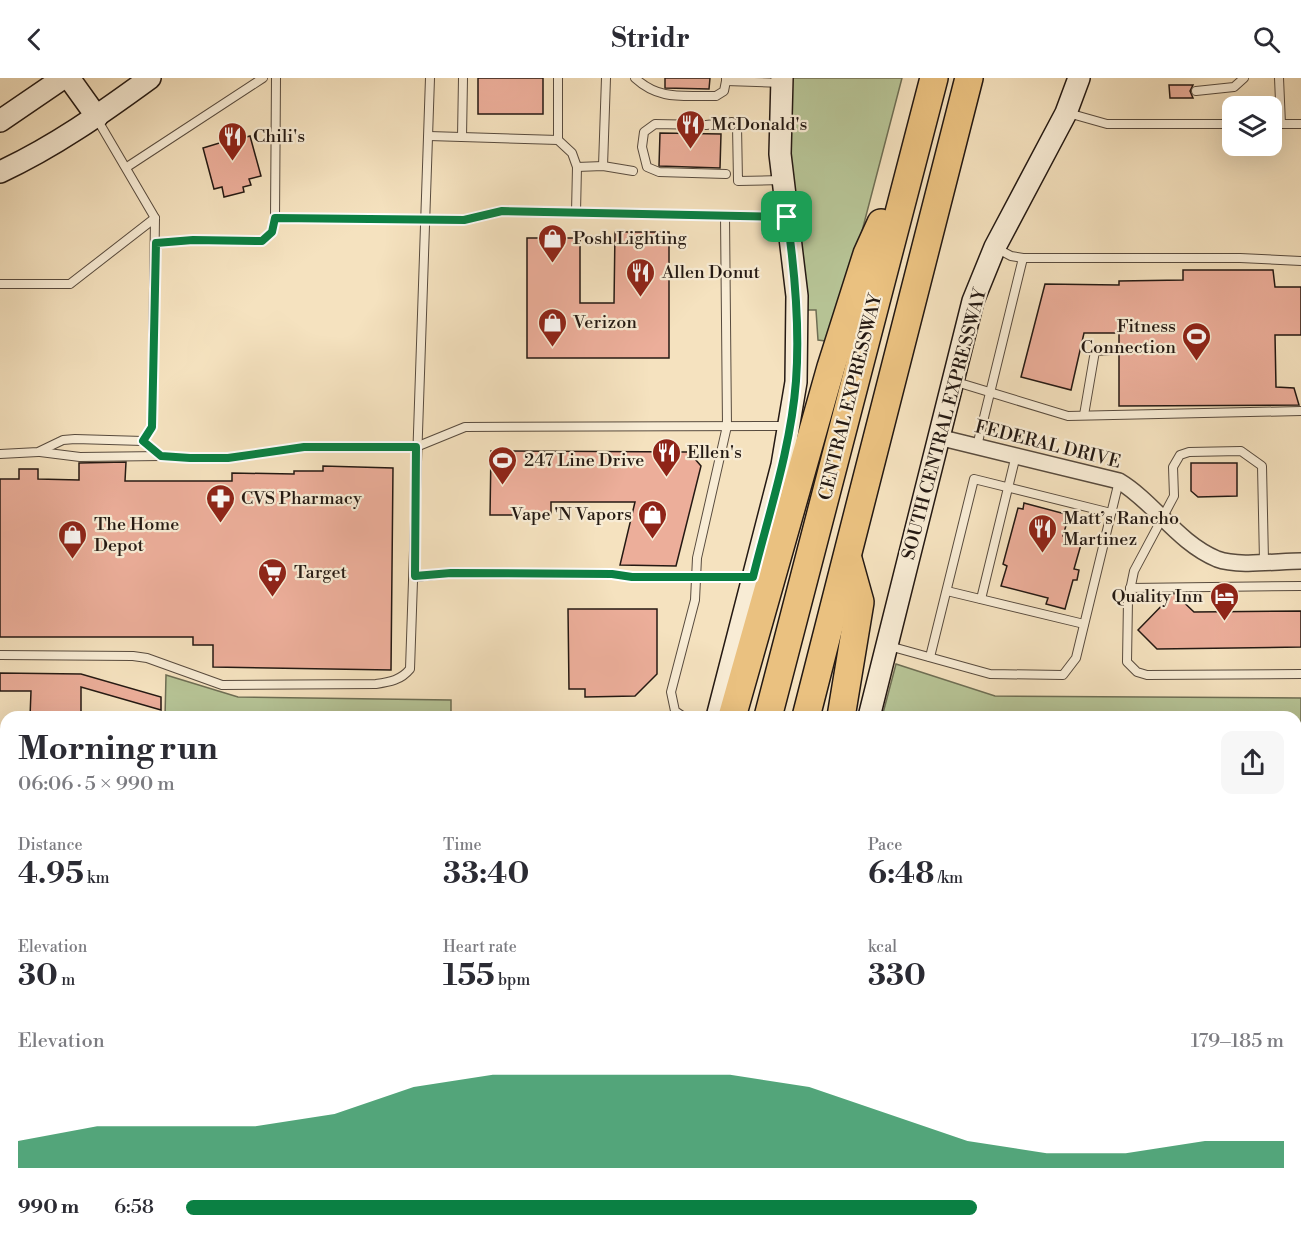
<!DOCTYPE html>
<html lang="en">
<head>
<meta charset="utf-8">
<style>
  :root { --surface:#fff; --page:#f7f7f7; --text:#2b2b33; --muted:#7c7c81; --accent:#0b8043 }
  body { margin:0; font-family:"Libre Bodoni",serif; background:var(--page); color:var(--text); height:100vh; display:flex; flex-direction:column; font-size:22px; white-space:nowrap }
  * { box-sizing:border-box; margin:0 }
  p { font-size:20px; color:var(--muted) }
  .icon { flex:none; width:33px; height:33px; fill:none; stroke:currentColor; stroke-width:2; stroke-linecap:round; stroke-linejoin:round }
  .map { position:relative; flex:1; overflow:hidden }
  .details { position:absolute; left:0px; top:633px; width:1302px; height:531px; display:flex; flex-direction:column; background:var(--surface); border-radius:18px 18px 0 0; box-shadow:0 6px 24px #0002 }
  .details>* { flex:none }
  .tools { position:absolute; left:1222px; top:18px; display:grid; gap:12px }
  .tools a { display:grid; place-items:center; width:60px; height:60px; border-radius:12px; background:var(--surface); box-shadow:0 6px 24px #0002; font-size:30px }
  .pin { position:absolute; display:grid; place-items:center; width:51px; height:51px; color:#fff; margin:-26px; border-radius:12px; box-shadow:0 3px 9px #0006 }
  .round { display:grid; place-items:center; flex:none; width:63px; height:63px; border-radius:12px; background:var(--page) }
  .overview { display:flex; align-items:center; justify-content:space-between; height:102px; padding:0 18px }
  h1 { font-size:33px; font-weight:700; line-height:45px }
  .figures { display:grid; grid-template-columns:repeat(3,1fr); gap:9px; height:102px; padding:6px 18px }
  .figures div { display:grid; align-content:center }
  .figures b { font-size:30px; font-weight:700 }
  .figures small { font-size:16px; font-weight:400 }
  .figures p { font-size:16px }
  .chart { height:168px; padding:12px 18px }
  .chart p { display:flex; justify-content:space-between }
  .chart svg { width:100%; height:108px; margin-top:6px; fill:var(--accent); opacity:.7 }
  ul { padding:0 18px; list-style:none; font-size:20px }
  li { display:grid; grid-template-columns:96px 72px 1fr; align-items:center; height:45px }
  li i { height:15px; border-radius:8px; background:var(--accent) }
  header { display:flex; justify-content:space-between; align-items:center; height:78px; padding:0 18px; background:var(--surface); font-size:27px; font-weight:700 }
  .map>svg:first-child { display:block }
</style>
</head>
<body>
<header><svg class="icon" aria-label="back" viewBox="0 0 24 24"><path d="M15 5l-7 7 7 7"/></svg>Stridr<svg class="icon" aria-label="search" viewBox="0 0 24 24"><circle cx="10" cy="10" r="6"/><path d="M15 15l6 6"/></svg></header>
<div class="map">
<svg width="1301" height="1164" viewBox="0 0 1301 1164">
  <rect width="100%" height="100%" fill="#f5e2bf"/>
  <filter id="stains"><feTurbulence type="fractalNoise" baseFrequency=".00333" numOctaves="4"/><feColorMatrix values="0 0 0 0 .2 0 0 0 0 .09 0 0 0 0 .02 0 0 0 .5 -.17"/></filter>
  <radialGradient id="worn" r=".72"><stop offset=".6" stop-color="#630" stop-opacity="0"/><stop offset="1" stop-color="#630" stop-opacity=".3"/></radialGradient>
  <g fill="#b7c496" stroke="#6e6e54" stroke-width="1.5">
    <path d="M 791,0 L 902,0 L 833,264 L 818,262 L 816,232 L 806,232 C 796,155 784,78 791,0 Z"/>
    <polygon points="896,586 995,618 1301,620 1301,804 1296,803 1296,639 882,639"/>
    <polygon points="166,597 238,619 451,622 451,639 165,639"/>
    <polygon points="6,1085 6,1158 90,1158 75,1164 0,1164 0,1087"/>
  </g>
  <g fill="#ecae9a" stroke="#241913" stroke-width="1.5">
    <rect x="478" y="0" width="65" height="36"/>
    <polygon points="665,0 710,0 709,11 665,10"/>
    <polygon points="1169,7 1193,7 1190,13 1193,20 1170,20"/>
    <polygon points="660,55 721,56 720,90 659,88"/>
    <polygon points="250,58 261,98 249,101 251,107 243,109 244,114 224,119 222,109 214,111 203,70 239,59 239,61"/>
    <polygon points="615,154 669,154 669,280 527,280 527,160 580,160 580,225 614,225"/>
    <polygon points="1183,192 1273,192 1275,209 1301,209 1301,257 1275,257 1276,309 1294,310 1299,327 1119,328 1119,255 1084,255 1071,312 1021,299 1045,206 1119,207 1119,203 1183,202"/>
    <polygon points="491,373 689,374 701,388 676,488 620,487 635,424 551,424 551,437 490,437"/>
    <polygon points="126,384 125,403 232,403 232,395 294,396 294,393 323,393 323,388 393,390 391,592 213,589 213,567 193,567 193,559 0,559 0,401 19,401 19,391 38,391 38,401 79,402 79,385"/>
    <polygon points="1191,385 1237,385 1237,418 1198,419 1191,413"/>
    <polygon points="1024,425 1069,437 1063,458 1082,463 1074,491 1079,492 1077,502 1073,502 1065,531 1046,526 1048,520 1001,508 1007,488 1003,486 1018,430 1023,431"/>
    <polygon points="1174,515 1194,534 1301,533 1301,569 1157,571 1138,552"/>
    <polygon points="568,531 657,531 657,596 635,618 585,619 585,611 569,611"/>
    <polygon points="0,595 81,596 161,619 161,632 81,609 81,639 30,639 31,613 0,613"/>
  </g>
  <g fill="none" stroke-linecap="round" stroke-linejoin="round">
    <defs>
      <g id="lane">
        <path d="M 635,0 C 660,23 683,17 716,18 L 724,13 L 726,3"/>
        <polyline points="726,0 726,3 782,5"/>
        <polyline points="1279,0 1281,46"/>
        <polyline points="1196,13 1234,9 1244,0"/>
        <polyline points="1068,35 1107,46 1233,46"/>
        <polyline points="97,41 155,140 152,349 143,363"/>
        <polyline points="1272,46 1301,46"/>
        <polyline points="429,58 558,62 572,75 577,89 603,88 633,93"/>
        <polyline points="462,59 463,0"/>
        <polyline points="558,62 558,0"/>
        <polyline points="603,88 606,0"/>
        <polyline points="127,89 263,0"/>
        <polyline points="726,96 659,94 647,89 642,69 644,54 655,46 706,47 732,44 737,48 738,103 782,102"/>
        <polyline points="576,134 577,89"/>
        <polyline points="275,140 464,142 502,133 785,139"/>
        <polyline points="156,165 193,162 262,163 272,154 275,140 276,0"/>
        <polyline points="996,170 1011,178 1023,180 1240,180 1301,183"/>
        <polyline points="0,206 70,206 155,140"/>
        <polyline points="953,303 1068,338 1301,333"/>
        <polyline points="1084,337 1095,273 1112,272"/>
        <polyline points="977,368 1023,180"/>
        <polyline points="40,374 80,379 161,378"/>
        <polyline points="0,376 38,374 63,362 75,361 143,363 161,378 191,380 228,380 304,369 405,370 416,369 465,349 786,348"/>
        <polyline points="1264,483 1262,388 1241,373 1189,374 1180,377 1173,389 1174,418 1134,493 1128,522 1127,584 1137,594 1147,597 1301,596"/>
        <polyline points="415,499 451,495 612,496 632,499 752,499"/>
        <polyline points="1130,510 1301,508"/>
        <polyline points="947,513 1084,546"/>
        <polyline points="981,521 1016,377"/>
        <polyline points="889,568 990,596 1063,597 1076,580 1119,403"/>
        <path d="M 0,577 L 133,578 L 147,580 L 222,607 L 376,606 C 390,604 401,602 410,591 L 430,0"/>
        <polyline points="930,579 974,401 1111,435"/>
        <polyline points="684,639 675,633 671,614 695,522 697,480 727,348 725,138"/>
        <polyline points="1296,656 1301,656"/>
        <polyline points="1296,790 1301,790"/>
        <polyline points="1296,831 1301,832"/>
        <polyline points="1296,854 1301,855"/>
        <polyline points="0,875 6,878"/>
        <polyline points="0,986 6,983"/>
        <polyline points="1296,1017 1301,1019"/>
        <polyline points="1296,1044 1301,1046"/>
        <polyline points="1223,1164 1224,1158"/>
      </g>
      <g id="street">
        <path d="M 938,359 L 1119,403 C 1154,424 1178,465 1217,481 C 1238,489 1278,483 1301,483"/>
        <polyline points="0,812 6,812"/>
      </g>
      <g id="secondary">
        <polyline points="69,0 97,39"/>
        <polyline points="0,43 63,0"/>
        <path d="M 0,94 C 54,69 102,35 150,0"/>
        <polyline points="717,639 782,387 796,304 797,218 780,76 782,0"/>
        <polyline points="869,639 973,223 995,169 1066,35 1079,0"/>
        <polyline points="581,1164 582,1158"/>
        <polyline points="739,1164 741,1158"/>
      </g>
      <g id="highway">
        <polyline points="732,639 831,289 867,176 881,145"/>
        <polyline points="768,639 934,0"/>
        <polyline points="806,639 969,0"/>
        <polyline points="841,639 860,524 848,481"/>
        <polyline points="636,1164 637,1158"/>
        <polyline points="674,1164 675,1158"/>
      </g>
    </defs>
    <use href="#lane" stroke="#584b3e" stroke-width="10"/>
    <use href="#street" stroke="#584b3e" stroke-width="18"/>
    <use href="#secondary" stroke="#241913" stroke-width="24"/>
    <use href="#highway" stroke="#241913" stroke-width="30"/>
    <use href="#lane" stroke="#f8ecd5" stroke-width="8"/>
    <use href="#street" stroke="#f8ecd5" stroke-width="15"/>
    <use href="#secondary" stroke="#f8ecd5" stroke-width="21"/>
    <use href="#highway" stroke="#eac180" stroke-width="27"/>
  </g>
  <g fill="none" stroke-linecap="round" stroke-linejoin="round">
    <defs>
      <path id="route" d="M 502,133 L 787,139 C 795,194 800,248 796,303 C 791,369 769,435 753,499 L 632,499 L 612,496 L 451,495 L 415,498 L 416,369 L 304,369 L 228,380 L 190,380 L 161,378 L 143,363 L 152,349 L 156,165 L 193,162 L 262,163 L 272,154 L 275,140 L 464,142 Z"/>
    </defs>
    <use href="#route" stroke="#fff" stroke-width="12"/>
    <use href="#route" stroke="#0b8043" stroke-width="8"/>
  </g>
  <defs>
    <symbol id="restaurant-pin" viewBox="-11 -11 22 30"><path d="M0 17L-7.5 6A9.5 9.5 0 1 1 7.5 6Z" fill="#8f2418" stroke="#f8ecd5"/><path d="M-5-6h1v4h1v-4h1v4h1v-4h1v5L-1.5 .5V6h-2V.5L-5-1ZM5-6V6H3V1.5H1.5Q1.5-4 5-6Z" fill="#fff"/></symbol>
    <symbol id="shop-pin" viewBox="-11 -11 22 30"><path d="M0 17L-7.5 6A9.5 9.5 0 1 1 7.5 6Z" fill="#8f2418" stroke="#f8ecd5"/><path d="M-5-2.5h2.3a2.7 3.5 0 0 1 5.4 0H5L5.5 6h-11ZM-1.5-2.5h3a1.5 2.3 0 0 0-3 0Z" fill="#fff"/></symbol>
    <symbol id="stadium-pin" viewBox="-11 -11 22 30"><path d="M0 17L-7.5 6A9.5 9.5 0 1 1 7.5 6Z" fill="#8f2418" stroke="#f8ecd5"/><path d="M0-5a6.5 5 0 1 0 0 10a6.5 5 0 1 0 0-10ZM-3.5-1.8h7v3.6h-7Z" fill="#fff"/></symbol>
    <symbol id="pharmacy-pin" viewBox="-11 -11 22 30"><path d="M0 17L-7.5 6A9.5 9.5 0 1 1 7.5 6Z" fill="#8f2418" stroke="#f8ecd5"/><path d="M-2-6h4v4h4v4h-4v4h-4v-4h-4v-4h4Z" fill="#fff"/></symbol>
    <symbol id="supermarket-pin" viewBox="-11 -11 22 30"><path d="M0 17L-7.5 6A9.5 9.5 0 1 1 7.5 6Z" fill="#8f2418" stroke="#f8ecd5"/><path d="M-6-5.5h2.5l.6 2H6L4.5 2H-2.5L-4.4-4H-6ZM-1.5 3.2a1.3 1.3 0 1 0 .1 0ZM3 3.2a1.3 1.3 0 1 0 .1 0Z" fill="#fff"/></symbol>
    <symbol id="hotel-pin" viewBox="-11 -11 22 30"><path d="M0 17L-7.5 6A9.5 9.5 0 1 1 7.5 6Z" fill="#8f2418" stroke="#f8ecd5"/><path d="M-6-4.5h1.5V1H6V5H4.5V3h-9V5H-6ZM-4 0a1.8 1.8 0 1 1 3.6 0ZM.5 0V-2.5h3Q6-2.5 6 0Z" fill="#fff"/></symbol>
  </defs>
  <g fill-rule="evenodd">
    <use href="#restaurant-pin" x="674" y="30" width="33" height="45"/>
    <use href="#restaurant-pin" x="216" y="42" width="33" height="45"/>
    <use href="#shop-pin" x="536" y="144" width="33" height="45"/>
    <use href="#restaurant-pin" x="624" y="178" width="33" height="45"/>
    <use href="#shop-pin" x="536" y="228" width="33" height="45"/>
    <use href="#stadium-pin" x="1180" y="242" width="33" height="45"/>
    <use href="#restaurant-pin" x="650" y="358" width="33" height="45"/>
    <use href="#stadium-pin" x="486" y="366" width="33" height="45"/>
    <use href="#pharmacy-pin" x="204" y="404" width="33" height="45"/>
    <use href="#shop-pin" x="636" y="420" width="33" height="45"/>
    <use href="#restaurant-pin" x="1026" y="434" width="33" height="45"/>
    <use href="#shop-pin" x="56" y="440" width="33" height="45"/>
    <use href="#supermarket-pin" x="256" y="478" width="33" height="45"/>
    <use href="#hotel-pin" x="1208" y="502" width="33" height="45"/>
  </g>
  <g text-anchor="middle" stroke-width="4.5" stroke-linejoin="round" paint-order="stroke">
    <g font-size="18" fill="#241913" stroke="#f8ecd5" text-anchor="start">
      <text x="711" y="52">McDonald's</text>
      <text x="253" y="64">Chili's</text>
      <text x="573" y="166">Posh Lighting</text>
      <text x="662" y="200">Allen Donut</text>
      <text x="573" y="250">Verizon</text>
      <text x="1176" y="254" text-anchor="end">Fitness<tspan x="1176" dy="21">Connection</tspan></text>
      <text x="687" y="380">Ellen's</text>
      <text x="524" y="388">247 Line Drive</text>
      <text x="241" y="426">CVS Pharmacy</text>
      <text x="632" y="442" text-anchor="end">Vape 'N Vapors</text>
      <text x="1063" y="446">Matt’s Rancho<tspan x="1063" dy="21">Martinez</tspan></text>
      <text x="94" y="452">The Home<tspan x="94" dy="21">Depot</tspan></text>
      <text x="294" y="500">Target</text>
      <text x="1203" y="524" text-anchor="end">Quality Inn</text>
    </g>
    <g font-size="18" fill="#241913" stroke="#f8ecd5">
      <text transform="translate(850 319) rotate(-76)" y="6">CENTRAL EXPRESSWAY</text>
      <text transform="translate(944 346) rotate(-75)" y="6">SOUTH CENTRAL EXPRESSWAY</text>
      <text transform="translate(1048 366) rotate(14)" y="6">FEDERAL DRIVE</text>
    </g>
  </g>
  <rect width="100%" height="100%" filter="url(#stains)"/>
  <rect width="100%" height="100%" fill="url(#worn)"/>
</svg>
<div class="tools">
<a><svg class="icon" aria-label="layers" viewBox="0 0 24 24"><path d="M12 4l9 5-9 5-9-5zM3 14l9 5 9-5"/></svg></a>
</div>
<div class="pin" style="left:787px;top:139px;background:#1e9e55"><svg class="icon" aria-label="arrive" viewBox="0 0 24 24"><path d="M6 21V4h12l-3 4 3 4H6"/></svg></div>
<section class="details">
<div class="overview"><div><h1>Morning run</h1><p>06:06 · 5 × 990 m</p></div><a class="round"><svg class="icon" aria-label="share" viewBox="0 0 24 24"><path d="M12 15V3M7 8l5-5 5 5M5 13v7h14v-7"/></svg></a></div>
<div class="figures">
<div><p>Distance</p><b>4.95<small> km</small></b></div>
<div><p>Time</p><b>33:40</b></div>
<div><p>Pace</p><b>6:48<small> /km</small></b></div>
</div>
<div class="figures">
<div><p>Elevation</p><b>30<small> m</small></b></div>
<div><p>Heart rate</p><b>155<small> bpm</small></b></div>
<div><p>kcal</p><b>330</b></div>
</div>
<div class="chart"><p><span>Elevation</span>179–185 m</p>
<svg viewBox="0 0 160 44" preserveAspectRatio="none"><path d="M0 44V33L10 27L20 27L30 27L40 22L50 11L60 6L70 6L80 6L90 6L100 11L110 22L120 33L130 38L140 38L150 33L160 33V44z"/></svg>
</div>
<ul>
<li><b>990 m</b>6:58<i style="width:72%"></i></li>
</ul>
</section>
</div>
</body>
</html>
